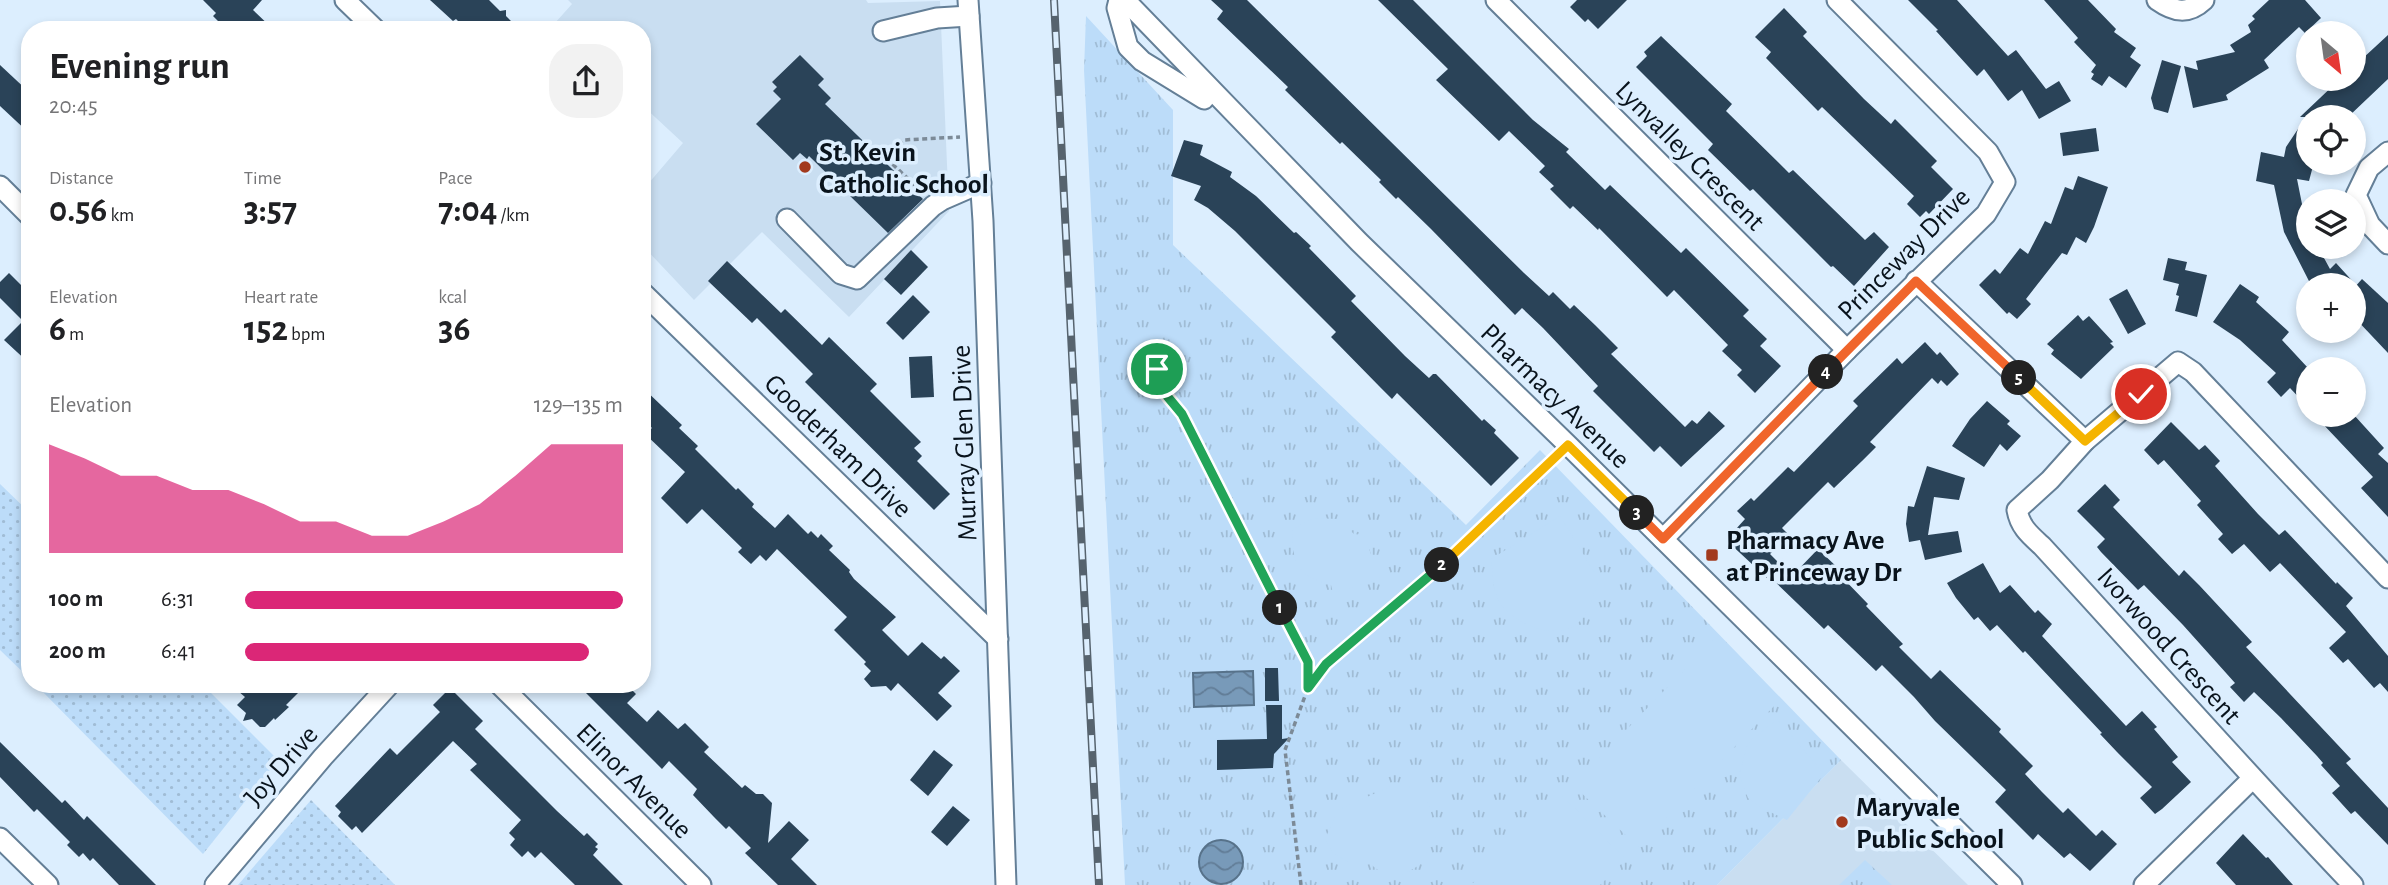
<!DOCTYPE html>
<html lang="en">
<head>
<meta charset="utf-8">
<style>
  :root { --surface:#fff; --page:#f2f2f2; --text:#202124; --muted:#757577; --accent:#db2777 }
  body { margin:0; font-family:"Alegreya Sans",sans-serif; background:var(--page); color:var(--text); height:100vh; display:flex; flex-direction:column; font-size:26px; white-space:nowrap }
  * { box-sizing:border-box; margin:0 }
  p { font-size:23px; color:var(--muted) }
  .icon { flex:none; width:38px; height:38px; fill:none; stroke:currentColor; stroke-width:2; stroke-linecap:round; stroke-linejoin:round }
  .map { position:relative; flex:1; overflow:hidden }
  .side { position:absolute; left:21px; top:21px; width:630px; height:672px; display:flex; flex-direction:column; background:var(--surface); border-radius:28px; box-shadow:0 4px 10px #0003 }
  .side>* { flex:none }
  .needle { width:46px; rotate:151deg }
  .buttons { position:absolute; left:2296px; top:21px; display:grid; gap:14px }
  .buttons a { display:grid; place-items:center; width:70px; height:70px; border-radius:50%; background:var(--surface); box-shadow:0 4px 10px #0003; font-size:35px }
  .pin { position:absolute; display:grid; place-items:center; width:60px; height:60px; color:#fff; margin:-30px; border:4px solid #fff; border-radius:50%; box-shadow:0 2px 7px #0007 }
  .km { position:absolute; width:35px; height:35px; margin:-18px; border-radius:50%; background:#222; color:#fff; font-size:19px; line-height:35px; text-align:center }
  .round { display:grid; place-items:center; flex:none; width:74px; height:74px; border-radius:28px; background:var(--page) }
  .summary { display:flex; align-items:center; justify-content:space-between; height:119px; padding:0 28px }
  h1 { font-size:38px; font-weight:700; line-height:52px }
  .metrics { display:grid; grid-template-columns:repeat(3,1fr); gap:10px; height:119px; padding:7px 28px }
  .metrics div { display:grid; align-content:center }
  .metrics b { font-size:35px; font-weight:700 }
  .metrics small { font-size:19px; font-weight:400 }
  .metrics p { font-size:19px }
  .chart { height:196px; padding:14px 28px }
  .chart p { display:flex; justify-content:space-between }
  .chart svg { width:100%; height:126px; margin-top:7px; fill:var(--accent); opacity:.7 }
  ul { padding:0 28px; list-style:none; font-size:23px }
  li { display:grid; grid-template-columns:112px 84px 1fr; align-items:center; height:52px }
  li i { height:18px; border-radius:9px; background:var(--accent) }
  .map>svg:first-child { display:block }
</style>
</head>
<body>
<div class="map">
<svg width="2388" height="885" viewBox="0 0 2388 885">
  <defs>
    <pattern id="grass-dots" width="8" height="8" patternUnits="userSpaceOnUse" patternTransform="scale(1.75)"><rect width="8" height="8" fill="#bcdcf9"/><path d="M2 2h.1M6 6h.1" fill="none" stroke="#a0bcd5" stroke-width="1.8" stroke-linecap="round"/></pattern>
    <pattern id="park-tufts" width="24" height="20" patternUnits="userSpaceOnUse" patternTransform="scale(1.75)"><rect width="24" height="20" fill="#bcdcf9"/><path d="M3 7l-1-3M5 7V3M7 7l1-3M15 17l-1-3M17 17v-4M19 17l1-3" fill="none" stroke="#a0bcd5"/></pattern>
    <pattern id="water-waves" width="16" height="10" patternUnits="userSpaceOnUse" patternTransform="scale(1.75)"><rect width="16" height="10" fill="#789ab9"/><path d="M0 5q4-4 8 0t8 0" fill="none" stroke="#617c96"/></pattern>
  </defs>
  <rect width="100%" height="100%" fill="#dceefe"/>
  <g fill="#c9def1">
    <polygon points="568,0 866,0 868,3 940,1 949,211 849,317 762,232 694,300 642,245 642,191 683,143 642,105 642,30 561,30 555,23 572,4"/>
    <polygon points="1841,760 1968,885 1717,885"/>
  </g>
  <g fill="url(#grass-dots)">
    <polygon points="0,484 30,513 30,679 0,650"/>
    <polygon points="35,684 202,684 278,760 203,854"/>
    <polygon points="311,800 395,885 238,885"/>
  </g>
  <g fill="url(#park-tufts)">
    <polygon points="1086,16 1173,110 1173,245 1466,525 1540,450 1841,760 1717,885 1125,885 1084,70"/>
    <polygon points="1865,860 1892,885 1839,885"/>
  </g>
  <g fill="#bcdcf9">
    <path d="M 1560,516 L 1599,580 C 1594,592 1591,606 1584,616 C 1565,647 1509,625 1497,597 C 1492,587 1493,570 1491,559 Z"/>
    <path d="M 1314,518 L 1338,519 L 1354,534 L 1364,535 L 1380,579 L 1333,593 L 1331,585 C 1296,575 1292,564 1293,529 Z"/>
    <polygon points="1713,640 1778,702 1638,847 1573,785"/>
    <polygon points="1777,719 1824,774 1787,820 1760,807 1748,798 1739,775 1748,743"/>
    <polygon points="1398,783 1421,791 1430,807 1436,837 1418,866 1392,881 1369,863 1350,863 1333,853 1325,839 1338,810"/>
    <polygon points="1561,795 1626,859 1600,885 1471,885"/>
  </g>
  <g fill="url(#water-waves)" stroke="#57728a" stroke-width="2">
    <polygon points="1253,671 1254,705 1194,707 1193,673"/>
    <circle cx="1221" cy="862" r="22"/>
  </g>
  <g fill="#2a4358">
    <polygon points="203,0 262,0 253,10 274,30 227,30 213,16 216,13"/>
    <polygon points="430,0 489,0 500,11 506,10 506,16 520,30 467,30 456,19 453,21"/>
    <polygon points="1211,0 1247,0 1524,273 1549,296 1553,292 1570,309 1574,305 1595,325 1618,348 1611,354 1685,427 1692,420 1697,424 1709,411 1725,426 1681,467 1660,446 1654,452 1593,391 1598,386 1543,328 1522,308 1515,315 1431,229 1398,197 1396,199 1379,182 1381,180 1342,142 1340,144 1285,90 1288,87 1217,19 1223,11"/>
    <polygon points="1378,0 1413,0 1533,120 1569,149 1566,152 1605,190 1610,185 1681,253 1686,248 1690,252 1749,310 1743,316 1767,339 1760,346 1781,366 1755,393 1737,375 1742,370 1722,351 1728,345 1674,290 1667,297 1599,228 1598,230 1573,206 1570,209 1550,189 1554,186 1539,172 1545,166 1509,131 1499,141 1436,80 1448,69"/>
    <polygon points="1577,0 1627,0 1598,29 1588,19 1585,22 1570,7"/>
    <polygon points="1908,0 1957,0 2008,56 2016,50 2046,89 2059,81 2071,101 2039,119 2022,90 2008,101 1984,69 1977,76 1936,31 1938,30"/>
    <polygon points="2044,0 2088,0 2116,29 2114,32 2136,48 2130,57 2141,65 2126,88 2109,76 2102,86 2091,79 2094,74 2091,72 2096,65 2074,42 2078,38"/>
    <polygon points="2269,0 2305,0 2321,18 2305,33 2299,27 2264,60 2269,68 2226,95 2228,100 2193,108 2184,66 2198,70 2196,61 2235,52 2230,45 2251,32 2248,25 2255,19 2252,16"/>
    <polygon points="1784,8 1807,32 1803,36 1864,99 1891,124 1895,119 1937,161 1931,167 1953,189 1929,214 1926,211 1920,217 1907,204 1914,196 1822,107 1818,111 1766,58 1771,52 1755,37"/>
    <polygon points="2388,35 2388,79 2348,117 2308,117 2308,165 2313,166 2309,181 2297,179 2308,234 2308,247 2318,247 2330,269 2336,263 2356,285 2311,285 2284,232 2274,185 2256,181 2261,152 2284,157 2286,147 2306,117 2300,117 2340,79 2354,79 2354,51 2362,59"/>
    <polygon points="1661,36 1732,104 1726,111 1784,168 1789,173 1793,170 1865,240 1874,232 1889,247 1854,286 1833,266 1831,267 1753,189 1750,191 1708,150 1713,144 1636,67 1647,56 1644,52"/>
    <polygon points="800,55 824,79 818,85 831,98 825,104 923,199 888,233 809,156 807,159 800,153 793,160 756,124 781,99 773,91 777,87 772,82"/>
    <polygon points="2162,60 2181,66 2168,113 2154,109 2151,98"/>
    <polygon points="0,65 30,93 30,134 0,106"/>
    <polygon points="2096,128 2099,151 2063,156 2060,133"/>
    <polygon points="1184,140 1203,145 1200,155 1232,172 1230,177 1256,196 1294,233 1296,232 1311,246 1309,248 1356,296 1351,301 1405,356 1429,378 1433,374 1436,374 1482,421 1484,419 1496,430 1494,433 1519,458 1491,486 1397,393 1392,399 1379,386 1331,337 1336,332 1235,231 1208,208 1194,200 1201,186 1171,176"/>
    <polygon points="2078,176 2108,187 2094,227 2086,243 2076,237 2067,255 2062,253 2026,299 2031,304 2017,319 2009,312 2007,314 1979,285 1995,269 2000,274 2020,248 2028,254 2045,221 2051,224 2065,187 2073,190"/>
    <polygon points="911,250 928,267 901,295 884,279"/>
    <polygon points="2168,258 2187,262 2185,270 2207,275 2197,317 2175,311 2179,296 2176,295 2179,284 2163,280"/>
    <polygon points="727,261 781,313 785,309 822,345 829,337 877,384 870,391 921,442 914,448 922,456 917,461 950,494 934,510 805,382 813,374 757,318 752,323 708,281"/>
    <polygon points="9,273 30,294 30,364 4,340 23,321 0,298 0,282"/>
    <polygon points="2362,279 2388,303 2388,353 2354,317 2354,288"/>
    <polygon points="2240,284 2259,297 2256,302 2289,332 2282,340 2308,368 2308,407 2290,388 2281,397 2267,382 2276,373 2240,340 2213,322"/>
    <polygon points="2127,289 2146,324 2128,334 2109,299"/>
    <polygon points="913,295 930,312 903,340 886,323"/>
    <polygon points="2078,315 2083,321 2089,316 2113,342 2110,343 2114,347 2081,379 2051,354 2054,350 2047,344"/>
    <polygon points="1925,342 1937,355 1940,352 1959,374 1947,386 1941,380 1938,384 1932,378 1870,442 1876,447 1862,461 1834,488 1828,482 1782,528 1789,535 1770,554 1792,576 1818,549 1839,569 1836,571 1868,604 1866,606 1903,644 1899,647 1931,679 1940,670 2001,729 1999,732 2033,766 2025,774 2042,792 2063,813 2068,808 2096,836 2102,830 2117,844 2090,871 2070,853 2064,858 2038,834 2033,840 1995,802 2006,790 1935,721 1914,697 1882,665 1876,671 1828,625 1824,629 1769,576 1767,578 1726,540 1745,519 1737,511 1751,498 1754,501 1788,467 1794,472 1858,406 1853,401 1897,358 1902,364"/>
    <polygon points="932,356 934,397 911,398 909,357"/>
    <polygon points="642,387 682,425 679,428 698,446 695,449 736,490 738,488 754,504 752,507 775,528 788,514 808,534 811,531 818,538 821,534 833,546 829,550 850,570 849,572 854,579 896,617 882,630 908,656 922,642 941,659 944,656 960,671 938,693 952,706 937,721 898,683 891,691 886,686 871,687 864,679 871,671 864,664 866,662 834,630 847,617 777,549 766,561 760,555 751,564 738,552 742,548 702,509 687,524 661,498 685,472 645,434 652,428 642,418"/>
    <polygon points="1987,401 2010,421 2007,424 2021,436 2007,451 2000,444 1984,467 1952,446 1970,419"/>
    <polygon points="2328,415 2354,415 2384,448 2378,454 2388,463 2388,517 2361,488 2373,477 2321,422"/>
    <polygon points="2171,422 2199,450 2205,445 2220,461 2215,466 2258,514 2279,535 2285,530 2336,584 2337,582 2353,598 2346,606 2388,656 2388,692 2380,683 2374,688 2348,659 2343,663 2329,648 2346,632 2280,563 2270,572 2244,544 2232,554 2218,539 2223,534 2197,505 2201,501 2164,460 2158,465 2144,450"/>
    <polygon points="1927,466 1965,478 1959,500 1934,497 1928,535 1958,531 1962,552 1925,560 1920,540 1909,542 1906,524 1908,506 1914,507"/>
    <polygon points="2105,484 2120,500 2113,507 2179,576 2184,570 2199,585 2252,642 2246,647 2351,759 2346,763 2388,808 2388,845 2355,811 2351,814 2332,793 2340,786 2321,765 2323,763 2317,756 2281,718 2254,692 2244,702 2230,687 2235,683 2183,625 2144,585 2138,590 2101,552 2097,547 2105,539 2077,511"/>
    <polygon points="1983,563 2000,593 2010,585 2035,613 2038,610 2052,624 2042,636 2126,726 2142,711 2157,727 2154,729 2178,757 2172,762 2191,782 2162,809 2155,814 2140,798 2152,787 2117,752 2100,734 2102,733 2025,651 2023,653 1997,625 1990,631 1978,617 1974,620 1956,598 1947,583"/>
    <polygon points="1265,668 1278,668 1279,701 1265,701"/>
    <polygon points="245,684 307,684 286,705 289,707 275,720 274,718 265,727 260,727 252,719 243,721 246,713 237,705 245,697 238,691"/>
    <polygon points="577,684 626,684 636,694 627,703 647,722 658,710 678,729 685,723 709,747 704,752 742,788 745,785 756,794 763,794 772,803 768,843 789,821 809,840 791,859 817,885 778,885 745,853 751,848 729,826 726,829 714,817 693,795 697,789 669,761 662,769"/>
    <polygon points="450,688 483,721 475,729 557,811 584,836 587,833 598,844 595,847 598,849 593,855 623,885 575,885 541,852 535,858 528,851 522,857 510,845 515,839 509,833 521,820 470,770 477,764 453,741 362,833 356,826 352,830 338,816 341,812 335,806 390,748 397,755 440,712 433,705"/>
    <polygon points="1266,705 1282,705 1282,739 1289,738 1274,754 1273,768 1217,770 1217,740 1267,739"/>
    <polygon points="0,742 62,803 65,800 84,820 87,816 156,885 119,885 93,858 90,861 83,853 79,857 67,845 70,842 37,809 34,812 0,777"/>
    <polygon points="934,750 953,765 928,796 910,780"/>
    <polygon points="953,806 970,820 947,846 931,832"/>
    <polygon points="2243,834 2266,858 2268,857 2293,885 2236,885 2216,863"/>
  </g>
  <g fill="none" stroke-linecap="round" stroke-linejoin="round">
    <defs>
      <g id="minor">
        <polyline points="345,0 376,30"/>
        <polyline points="968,0 983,221 1006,885"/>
        <polyline points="1119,0 1117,8 1128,47 1142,61 1204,99"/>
        <polyline points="1125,0 1359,242 1568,445 2012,885"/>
        <polyline points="1496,0 1847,350"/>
        <path d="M 2157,0 C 2174,12 2188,15 2204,0"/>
        <polyline points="883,31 937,18 969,16"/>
        <polyline points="2388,152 2369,168 2356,195 2370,225 2388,244"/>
        <polyline points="0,186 30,216"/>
        <polyline points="787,219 841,274 857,279 933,206 942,200 981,183"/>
        <polyline points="1916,281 2085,441"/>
        <polyline points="642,292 998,639"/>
        <polyline points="1663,539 1847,350 1986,214 2005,182 1988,152 1837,0"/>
        <polyline points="499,684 701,885"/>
        <polyline points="0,838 48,885"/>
        <polyline points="215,885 323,757 390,684"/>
        <polyline points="2144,885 2252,779"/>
        <path d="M 2353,885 C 2247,774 2146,659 2042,546 C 2030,535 2020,527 2017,510 L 2050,480 L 2085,441 L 2178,362 L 2193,372 L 2388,578"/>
      </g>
    </defs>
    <use href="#minor" stroke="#647f97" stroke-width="23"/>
    <g stroke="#7c8a97" stroke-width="3.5" stroke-dasharray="5 3.5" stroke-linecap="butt">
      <polyline points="921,191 885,157 903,140 960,137"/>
      <polyline points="1157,369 1162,390 1182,414 1308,662 1308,686"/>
      <polyline points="1301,885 1285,750 1308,688 1326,664 1434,572 1555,458"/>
    </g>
    <use href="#minor" stroke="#fff" stroke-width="19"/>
    <defs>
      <polyline id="rail" points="1054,0 1099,885"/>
    </defs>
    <use href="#rail" stroke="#56636e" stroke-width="8"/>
    <use href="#rail" stroke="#dceefe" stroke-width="5" stroke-dasharray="16" stroke-linecap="butt"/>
  </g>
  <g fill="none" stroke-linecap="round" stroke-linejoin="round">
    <defs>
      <polyline id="split-1" points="1157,369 1162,390 1182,414 1280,608"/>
      <polyline id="split-2" points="1280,608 1308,662 1308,688 1326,664 1442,565"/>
      <polyline id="split-3" points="1442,565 1568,445 1637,513"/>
      <polyline id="split-4" points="1637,513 1663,539 1826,372"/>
      <polyline id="split-5" points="1826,372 1916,281 2019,378"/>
      <polyline id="split-6" points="2019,378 2085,441 2141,394"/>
    </defs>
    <use href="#split-1" stroke="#fff" stroke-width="14"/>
    <use href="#split-2" stroke="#fff" stroke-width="14"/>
    <use href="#split-3" stroke="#fff" stroke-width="14"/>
    <use href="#split-4" stroke="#fff" stroke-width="14"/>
    <use href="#split-5" stroke="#fff" stroke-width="14"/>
    <use href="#split-6" stroke="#fff" stroke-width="14"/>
    <use href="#split-1" stroke="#22a559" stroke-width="9"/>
    <use href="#split-2" stroke="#22a559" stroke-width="9"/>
    <use href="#split-3" stroke="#f5b400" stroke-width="9"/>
    <use href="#split-4" stroke="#f0652b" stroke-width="9"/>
    <use href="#split-5" stroke="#f0652b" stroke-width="9"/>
    <use href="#split-6" stroke="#f5b400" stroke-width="9"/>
  </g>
  <g fill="#a23a1e" stroke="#dceefe" stroke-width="2.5">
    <circle cx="805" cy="167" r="7"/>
    <rect x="1705" y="548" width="14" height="14" rx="3.5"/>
    <circle cx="1842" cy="822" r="7"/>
  </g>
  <g text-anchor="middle" stroke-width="7" stroke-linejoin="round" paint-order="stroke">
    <g font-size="28" font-weight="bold" fill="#09131c" stroke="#dceefe" text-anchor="start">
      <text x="819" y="161">St. Kevin<tspan x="819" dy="32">Catholic School</tspan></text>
      <text x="1726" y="549">Pharmacy Ave<tspan x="1726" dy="32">at Princeway Dr</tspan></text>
      <text x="1856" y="816">Maryvale<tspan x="1856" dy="32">Public School</tspan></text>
    </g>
    <g font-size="28" fill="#09131c" stroke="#dceefe">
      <text transform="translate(1691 155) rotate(45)" y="10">Lynvalley Crescent</text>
      <text transform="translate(1903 253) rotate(-45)" y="10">Princeway Drive</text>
      <text transform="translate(1556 395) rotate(44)" y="10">Pharmacy Avenue</text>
      <text transform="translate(963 443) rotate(-92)" y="10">Murray Glen Drive</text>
      <text transform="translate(839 445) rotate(44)" y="10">Gooderham Drive</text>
      <text transform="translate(2170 645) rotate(48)" y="10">Ivorwood Crescent</text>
      <text transform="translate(280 765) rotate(-49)" y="10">Joy Drive</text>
      <text transform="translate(635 780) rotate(45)" y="10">Elinor Avenue</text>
    </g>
  </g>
</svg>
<div class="buttons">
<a><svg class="needle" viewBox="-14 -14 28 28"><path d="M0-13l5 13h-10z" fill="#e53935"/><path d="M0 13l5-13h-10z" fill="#757577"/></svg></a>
<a><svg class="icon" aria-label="locate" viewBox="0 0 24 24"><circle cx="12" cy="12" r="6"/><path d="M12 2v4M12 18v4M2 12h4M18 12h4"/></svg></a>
<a><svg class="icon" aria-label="layers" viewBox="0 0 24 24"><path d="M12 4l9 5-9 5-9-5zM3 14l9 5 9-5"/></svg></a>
<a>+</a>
<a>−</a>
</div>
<div class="pin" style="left:1157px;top:369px;background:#1e9e55"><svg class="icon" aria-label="arrive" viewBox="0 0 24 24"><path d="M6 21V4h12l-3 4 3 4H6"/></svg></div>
<div class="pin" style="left:2141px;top:394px;background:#d93025"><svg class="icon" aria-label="check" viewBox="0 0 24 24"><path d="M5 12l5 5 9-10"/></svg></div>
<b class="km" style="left:1280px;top:608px">1</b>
<b class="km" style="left:1442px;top:565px">2</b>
<b class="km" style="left:1637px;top:513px">3</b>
<b class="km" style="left:1826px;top:372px">4</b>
<b class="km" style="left:2019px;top:378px">5</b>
<section class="side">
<div class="summary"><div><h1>Evening run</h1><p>20:45</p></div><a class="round"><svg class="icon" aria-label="share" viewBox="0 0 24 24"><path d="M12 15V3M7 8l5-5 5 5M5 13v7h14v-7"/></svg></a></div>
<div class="metrics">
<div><p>Distance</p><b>0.56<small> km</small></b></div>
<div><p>Time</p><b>3:57</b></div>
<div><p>Pace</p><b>7:04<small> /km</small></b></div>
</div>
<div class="metrics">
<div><p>Elevation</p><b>6<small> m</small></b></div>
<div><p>Heart rate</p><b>152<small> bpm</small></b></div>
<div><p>kcal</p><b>36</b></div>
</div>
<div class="chart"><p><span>Elevation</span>129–135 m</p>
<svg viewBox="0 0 160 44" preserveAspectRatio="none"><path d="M0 44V6L10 11L20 17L30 17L40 22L50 22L60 27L70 33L80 33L90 38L100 38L110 33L120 27L130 17L140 6L150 6L160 6V44z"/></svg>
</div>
<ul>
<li><b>100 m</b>6:31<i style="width:100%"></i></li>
<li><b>200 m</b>6:41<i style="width:91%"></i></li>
</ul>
</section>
</div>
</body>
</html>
